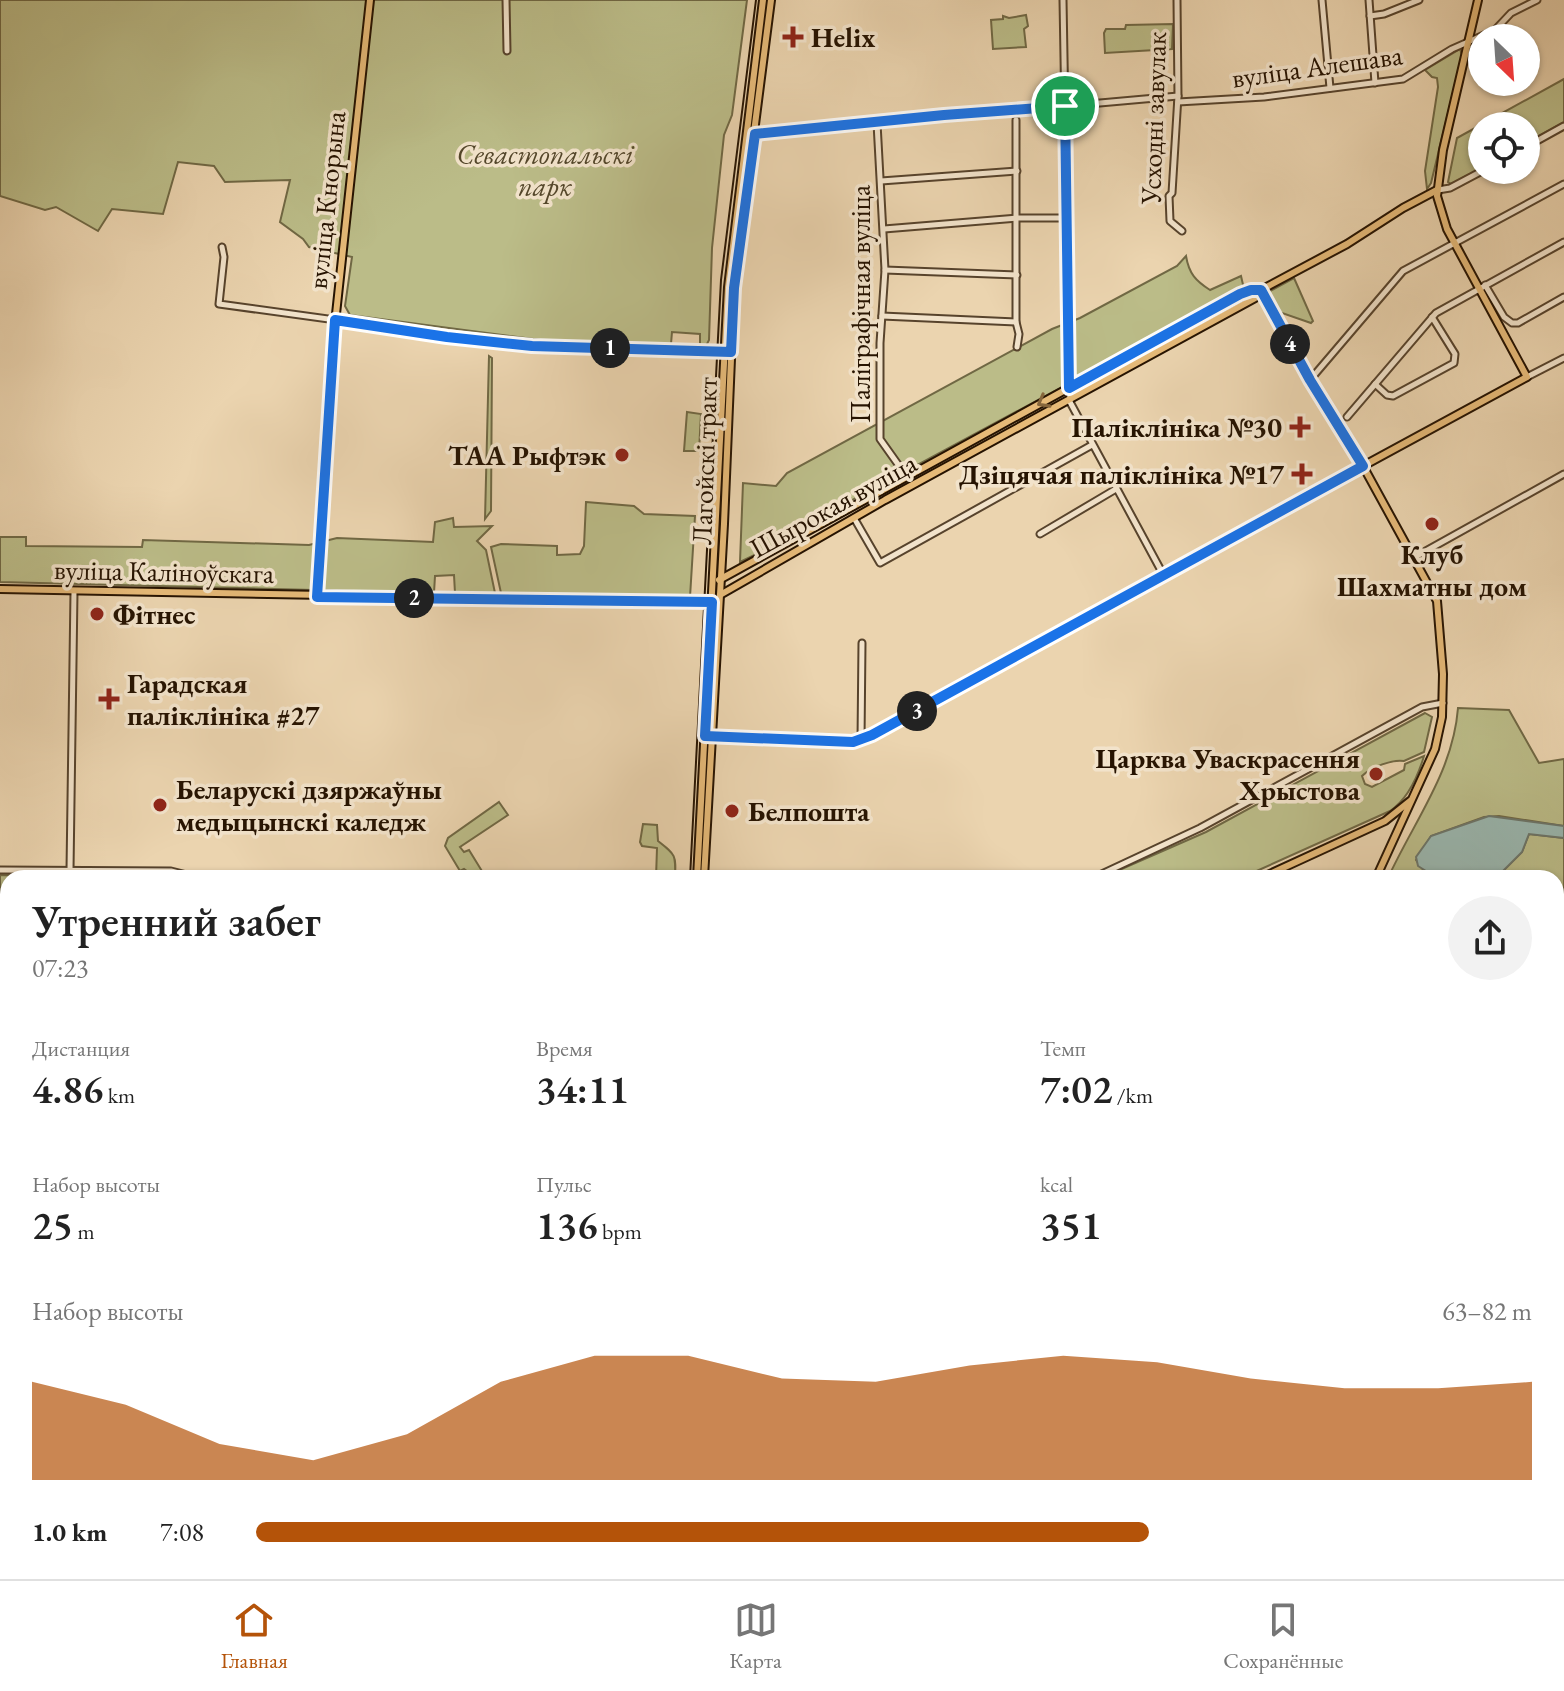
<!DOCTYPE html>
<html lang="ru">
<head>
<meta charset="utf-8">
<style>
  :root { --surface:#fff; --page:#f2f2f2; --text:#222; --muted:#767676; --line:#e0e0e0; --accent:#b45309 }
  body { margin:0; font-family:"EB Garamond",serif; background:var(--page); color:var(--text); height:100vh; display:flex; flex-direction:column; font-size:30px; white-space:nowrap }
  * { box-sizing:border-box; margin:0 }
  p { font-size:26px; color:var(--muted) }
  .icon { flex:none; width:44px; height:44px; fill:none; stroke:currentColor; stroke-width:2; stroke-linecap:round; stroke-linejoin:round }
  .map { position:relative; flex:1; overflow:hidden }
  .side { position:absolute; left:0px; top:870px; width:1564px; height:710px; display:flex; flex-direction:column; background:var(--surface); border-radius:24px 24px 0 0; box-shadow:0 2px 6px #0004 }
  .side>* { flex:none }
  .needle { width:52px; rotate:155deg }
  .tools { position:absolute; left:1468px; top:24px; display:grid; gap:16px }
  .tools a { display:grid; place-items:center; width:72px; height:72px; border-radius:50%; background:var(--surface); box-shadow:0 2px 6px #0004; font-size:40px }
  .pin { position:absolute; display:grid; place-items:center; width:68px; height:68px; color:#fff; margin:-34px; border:4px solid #fff; border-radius:50%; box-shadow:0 2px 8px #0007 }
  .km { position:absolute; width:40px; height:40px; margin:-20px; border-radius:50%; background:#222; color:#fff; font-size:22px; line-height:40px; text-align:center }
  .round { display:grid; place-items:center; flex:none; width:84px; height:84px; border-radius:42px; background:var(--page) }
  .head { display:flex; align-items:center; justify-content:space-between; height:136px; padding:0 32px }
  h1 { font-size:44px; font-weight:600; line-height:60px }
  .metrics { display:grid; grid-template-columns:repeat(3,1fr); gap:12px; height:136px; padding:8px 32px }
  .metrics div { display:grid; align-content:center }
  .metrics b { font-size:40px; font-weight:600 }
  .metrics small { font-size:22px; font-weight:400 }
  .metrics p { font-size:22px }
  .chart { height:224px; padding:16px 32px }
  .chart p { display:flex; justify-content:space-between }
  .chart svg { width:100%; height:144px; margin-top:8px; fill:var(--accent); opacity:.7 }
  ul { padding:0 32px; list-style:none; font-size:26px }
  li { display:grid; grid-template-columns:128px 96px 1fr; align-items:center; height:60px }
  li i { height:20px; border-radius:10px; background:var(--accent) }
  .tabs { display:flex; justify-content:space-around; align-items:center; height:112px; border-top:2px solid var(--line); background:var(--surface); font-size:22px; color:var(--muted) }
  .tabs a { display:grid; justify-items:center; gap:4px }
  .tabs .current { color:var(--accent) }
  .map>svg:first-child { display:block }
</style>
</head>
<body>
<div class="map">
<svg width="1564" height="1579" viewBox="0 0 1564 1579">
  <rect width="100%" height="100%" fill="#ebd4af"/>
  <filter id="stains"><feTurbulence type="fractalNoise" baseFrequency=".0025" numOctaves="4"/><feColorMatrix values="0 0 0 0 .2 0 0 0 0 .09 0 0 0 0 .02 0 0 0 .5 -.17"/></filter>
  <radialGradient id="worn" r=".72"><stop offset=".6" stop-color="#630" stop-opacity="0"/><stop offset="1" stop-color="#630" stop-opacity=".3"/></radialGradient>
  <g fill="#bbbc88" stroke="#706844" stroke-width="2">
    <polygon points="0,0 747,0 732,115 724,135 712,248 709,340 706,346 700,345 700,334 672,332 671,344 541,340 350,315 345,306 352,257 309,247 303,239 280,222 290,180 225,182 214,166 178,162 163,214 112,209 98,231 56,207 45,210 0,196"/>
    <polygon points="1026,15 1028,26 1024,29 1026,47 993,49 991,20 1003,19 1003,16 1009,18"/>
    <polygon points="1173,24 1172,49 1105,53 1104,33 1106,29 1125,29 1126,25"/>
    <polygon points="1460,49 1462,55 1431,183 1427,189 1425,171 1438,87 1437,78 1432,77 1425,70"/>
    <polygon points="1564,79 1564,122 1526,143 1526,126 1482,126 1482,168 1451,184 1448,182 1457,138"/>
    <path d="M 1186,256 C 1189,274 1196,281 1210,290 L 1241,276 L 1244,289 L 778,540 L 781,542 L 740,562 L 743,483 L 776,486 L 787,473 L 1052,329 L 1080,318 L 1177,266 Z"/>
    <polygon points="1294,278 1313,321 1311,323 1279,312 1268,295 1270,291"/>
    <polygon points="489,356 492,358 491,511 485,519"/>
    <polygon points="687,412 701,414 699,451 684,451"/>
    <polygon points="586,502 634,506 644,514 695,516 690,597 501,593 491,547 501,544 557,546 557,555 580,554 584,546"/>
    <polygon points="453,518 454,527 492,526 477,541 486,550 495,593 455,593 454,575 435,576 434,593 0,582 0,537 26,537 26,546 142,547 143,540 309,545 337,538 433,542 435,522"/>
    <path d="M 1458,708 L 1509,710 L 1539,763 L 1564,759 L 1564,826 L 1499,816 L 1484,817 L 1431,836 L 1416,860 L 1424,871 L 1437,878 L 1388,878 C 1414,821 1453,772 1458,708 Z"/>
    <path d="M 1425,713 L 1432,717 L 1424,752 L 1404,761 C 1393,759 1371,767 1362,776 L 1365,784 L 1372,787 L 1404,770 L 1405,764 L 1424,756 C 1418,776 1408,799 1390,811 L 1241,878 L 1101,878 L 1206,832 Z"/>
    <polygon points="499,802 508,815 460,847 464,852 469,850 485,876 476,878 464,869 460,871 445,846 448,838"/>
    <path d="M 643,824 L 657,825 L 658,841 C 676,855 676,855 675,878 L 656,878 L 657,848 L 642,846 L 640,842 Z"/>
    <polygon points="1529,834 1564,838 1564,952 1556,955 1556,878 1496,878 1522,852"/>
    <polygon points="0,875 160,878 8,878 8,1014 0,1012"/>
    <polygon points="1564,1062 1564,1516 1556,1516 1556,1107"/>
    <polygon points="0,1250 8,1251 8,1361 0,1360"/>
    <polygon points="0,1383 8,1383 8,1572 310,1572 310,1579 0,1579"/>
    <polygon points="1556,1546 1564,1547 1564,1579 1330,1579 1328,1572 1556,1572"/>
  </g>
  <polygon fill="#99b7b0" stroke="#6b756a" stroke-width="2" points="1489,816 1564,826 1564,838 1529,834 1522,852 1496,878 1437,878 1418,866 1416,857 1431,836"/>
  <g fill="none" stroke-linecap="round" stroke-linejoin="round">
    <defs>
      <g id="minor">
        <polyline points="506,0 507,51"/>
        <polyline points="1063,0 1070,402 1164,576"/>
        <polyline points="1177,0 1178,96 1172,193 1169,196 1170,221 1182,231"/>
        <polyline points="1322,0 1330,88"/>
        <polyline points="1369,0 1375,83"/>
        <polyline points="1370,16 1384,14 1419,0"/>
        <polyline points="1178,102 1264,97 1403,79 1452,49 1495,30 1511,13 1537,0"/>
        <polyline points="1016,120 1016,322 1019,334 1017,347"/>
        <polyline points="877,123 885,270 880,343 880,439 907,477"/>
        <polyline points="752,134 1178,96"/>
        <polyline points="1526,147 1564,126"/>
        <polyline points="881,181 1017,171"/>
        <polyline points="1438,190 1450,188 1484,170"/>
        <polyline points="884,229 1018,218 1066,218"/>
        <polyline points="222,247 224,257 219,304 517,345 724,352"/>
        <polyline points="885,270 1017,275"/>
        <polyline points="1485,285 1504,317 1512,323 1518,323 1564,297"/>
        <polyline points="882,316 1016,322"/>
        <polyline points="1527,377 1564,358"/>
        <polyline points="1310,380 1403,271 1564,184"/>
        <polyline points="1375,384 1387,395 1393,396 1454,363 1455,354 1432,317"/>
        <polyline points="1347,417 1436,313 1564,242"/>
        <polyline points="854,518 880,563 1092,445"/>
        <polyline points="1040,534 1116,489"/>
        <polyline points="1415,557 1564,474"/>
        <polyline points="713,736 844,743 861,740 1363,466 1311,382 1261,290"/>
        <polyline points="861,740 862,643"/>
        <polyline points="0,870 171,871 199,878"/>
        <polyline points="70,870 74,592"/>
        <polyline points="1093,878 1200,828 1422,707 1443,703"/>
        <polyline points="0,1245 8,1246"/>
      </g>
      <g id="major">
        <polyline points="719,580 1240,294 1251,290 1261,290"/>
        <polyline points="0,589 712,602"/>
        <polyline points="720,595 885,500 1255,298 1261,290 1347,244 1403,208 1437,190"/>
        <polyline points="317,597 332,351 370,0"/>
        <polyline points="697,878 728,287 763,0"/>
        <polyline points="704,878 724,524 734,288 771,0"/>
        <polyline points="1261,878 1385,821 1410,801"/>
        <polyline points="1376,878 1435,749 1442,717 1443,674 1437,601 1363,466 1527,377 1447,229 1437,196 1443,150 1478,0"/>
        <polyline points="0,1025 8,1026"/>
        <polyline points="989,1579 990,1572"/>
      </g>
      <g id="highway">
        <polyline points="0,1368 8,1368"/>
        <polyline points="0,1376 8,1376"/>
        <polyline points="1556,1527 1564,1527"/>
        <polyline points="1556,1537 1564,1538"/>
        <polyline points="453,1579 456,1572"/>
        <polyline points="478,1579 485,1572"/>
        <polyline points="498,1579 504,1572"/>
        <polyline points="543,1579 553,1572"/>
      </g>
    </defs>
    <use href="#minor" stroke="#57432c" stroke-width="9"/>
    <use href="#major" stroke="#261301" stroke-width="10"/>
    <use href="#highway" stroke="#261301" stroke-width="12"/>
    <use href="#minor" stroke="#f2e3cb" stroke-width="5"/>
    <use href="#major" stroke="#e6ba78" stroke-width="6"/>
    <use href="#highway" stroke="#e6ba78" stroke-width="8"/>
    <polyline stroke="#261301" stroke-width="2" points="690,878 721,280 756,0"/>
  </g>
  <defs><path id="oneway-chevron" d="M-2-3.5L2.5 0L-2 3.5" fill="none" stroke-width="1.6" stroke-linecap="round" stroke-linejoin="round" transform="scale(2)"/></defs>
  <use stroke="#86663c" href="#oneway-chevron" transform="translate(1043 402) rotate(151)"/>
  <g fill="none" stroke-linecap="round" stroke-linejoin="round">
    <defs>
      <polygon id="route" points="1065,106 1069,388 1240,294 1251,290 1261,290 1310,380 1363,466 872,735 853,742 705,736 712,602 317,597 335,320 447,337 532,346 731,352 734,288 755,134 944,115"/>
    </defs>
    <use href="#route" stroke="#fff" stroke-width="16"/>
    <use href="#route" stroke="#1a73e8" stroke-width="10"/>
  </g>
  <g fill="#8f2418" stroke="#f2e3cb" stroke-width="3">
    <path d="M789 25h8v8h8v8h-8v8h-8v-8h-8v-8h8z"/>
    <path d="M1296 415h8v8h8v8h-8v8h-8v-8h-8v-8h8z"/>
    <circle cx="622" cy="455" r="8"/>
    <path d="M1298 462h8v8h8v8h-8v8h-8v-8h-8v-8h8z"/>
    <circle cx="1432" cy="524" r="8"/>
    <circle cx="97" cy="614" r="8"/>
    <path d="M105 687h8v8h8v8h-8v8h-8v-8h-8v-8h8z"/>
    <circle cx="1376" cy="774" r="8"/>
    <circle cx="160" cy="805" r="8"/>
    <circle cx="732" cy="811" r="8"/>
  </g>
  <g text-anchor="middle" stroke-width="7" stroke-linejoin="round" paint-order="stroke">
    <g font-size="28" font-weight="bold" fill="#261301" stroke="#f2e3cb" text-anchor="start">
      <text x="811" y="47">Helix</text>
      <text x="1282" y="437" text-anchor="end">Паліклініка №30</text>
      <text x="606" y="465" text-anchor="end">ТАА Рыфтэк</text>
      <text x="1284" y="484" text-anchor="end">Дзіцячая паліклініка №17</text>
      <text x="1432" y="564" text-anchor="middle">Клуб<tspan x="1432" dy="32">Шахматны дом</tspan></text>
      <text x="113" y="624">Фітнес</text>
      <text x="127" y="693">Гарадская<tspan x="127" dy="32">паліклініка #27</tspan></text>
      <text x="1360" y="768" text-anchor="end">Царква Уваскрасення<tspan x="1360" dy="32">Хрыстова</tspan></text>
      <text x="176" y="799">Беларускі дзяржаўны<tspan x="176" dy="32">медыцынскі каледж</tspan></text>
      <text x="748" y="821">Белпошта</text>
    </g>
    <g font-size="28" fill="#261301" stroke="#f2e3cb">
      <text transform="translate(1317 66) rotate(-8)" y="10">вуліца Алешава</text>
      <text transform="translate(1153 118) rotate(-88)" y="10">Усходні завулак</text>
      <text transform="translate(326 200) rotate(-84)" y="10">вуліца Кнорына</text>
      <text transform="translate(860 304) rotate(-90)" y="10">Паліграфічная вуліца</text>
      <text transform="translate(704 461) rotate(-88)" y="10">Лагойскі тракт</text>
      <text transform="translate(833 505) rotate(-29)" y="10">Шырокая вуліца</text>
      <text transform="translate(164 571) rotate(1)" y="10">вуліца Каліноўскага</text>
    </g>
    <g font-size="28" font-style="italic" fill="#53462a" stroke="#f2e3cb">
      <text x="545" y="164">Севастопальскі<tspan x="545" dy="32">парк</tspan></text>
    </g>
  </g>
  <rect width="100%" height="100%" filter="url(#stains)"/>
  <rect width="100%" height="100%" fill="url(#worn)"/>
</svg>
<div class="tools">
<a><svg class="needle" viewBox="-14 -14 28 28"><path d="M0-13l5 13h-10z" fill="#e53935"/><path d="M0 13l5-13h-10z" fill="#767676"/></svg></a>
<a><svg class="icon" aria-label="locate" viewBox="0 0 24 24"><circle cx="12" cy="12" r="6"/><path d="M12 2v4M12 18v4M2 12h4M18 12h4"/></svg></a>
</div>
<div class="pin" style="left:1065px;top:106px;background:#1e9e55"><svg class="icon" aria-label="arrive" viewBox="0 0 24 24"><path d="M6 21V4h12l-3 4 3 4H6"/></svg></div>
<b class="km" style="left:610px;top:348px">1</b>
<b class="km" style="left:414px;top:598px">2</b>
<b class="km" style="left:917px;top:711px">3</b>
<b class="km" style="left:1290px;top:344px">4</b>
<section class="side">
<div class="head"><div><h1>Утренний забег</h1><p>07:23</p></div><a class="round"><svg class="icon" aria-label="share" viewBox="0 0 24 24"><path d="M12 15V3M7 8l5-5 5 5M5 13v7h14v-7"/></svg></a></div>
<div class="metrics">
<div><p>Дистанция</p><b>4.86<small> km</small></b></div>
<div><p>Время</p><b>34:11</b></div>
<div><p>Темп</p><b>7:02<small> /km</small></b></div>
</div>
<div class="metrics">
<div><p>Набор высоты</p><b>25<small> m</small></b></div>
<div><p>Пульс</p><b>136<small> bpm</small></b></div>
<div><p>kcal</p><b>351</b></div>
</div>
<div class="chart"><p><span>Набор высоты</span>63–82 m</p>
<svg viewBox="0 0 160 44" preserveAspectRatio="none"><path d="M0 44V14L10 21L20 33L30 38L40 30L50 14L60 6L70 6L80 13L90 14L100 9L110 6L120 8L130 13L140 16L150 16L160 14V44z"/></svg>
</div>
<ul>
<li><b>1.0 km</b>7:08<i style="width:70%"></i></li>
</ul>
</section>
</div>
<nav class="tabs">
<a class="current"><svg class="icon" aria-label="home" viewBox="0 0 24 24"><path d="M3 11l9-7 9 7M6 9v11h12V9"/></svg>Главная</a>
<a><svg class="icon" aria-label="map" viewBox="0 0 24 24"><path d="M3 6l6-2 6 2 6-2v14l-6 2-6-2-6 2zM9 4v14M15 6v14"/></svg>Карта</a>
<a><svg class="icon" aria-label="saved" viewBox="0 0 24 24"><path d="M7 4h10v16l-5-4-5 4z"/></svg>Сохранённые</a>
</nav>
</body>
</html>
